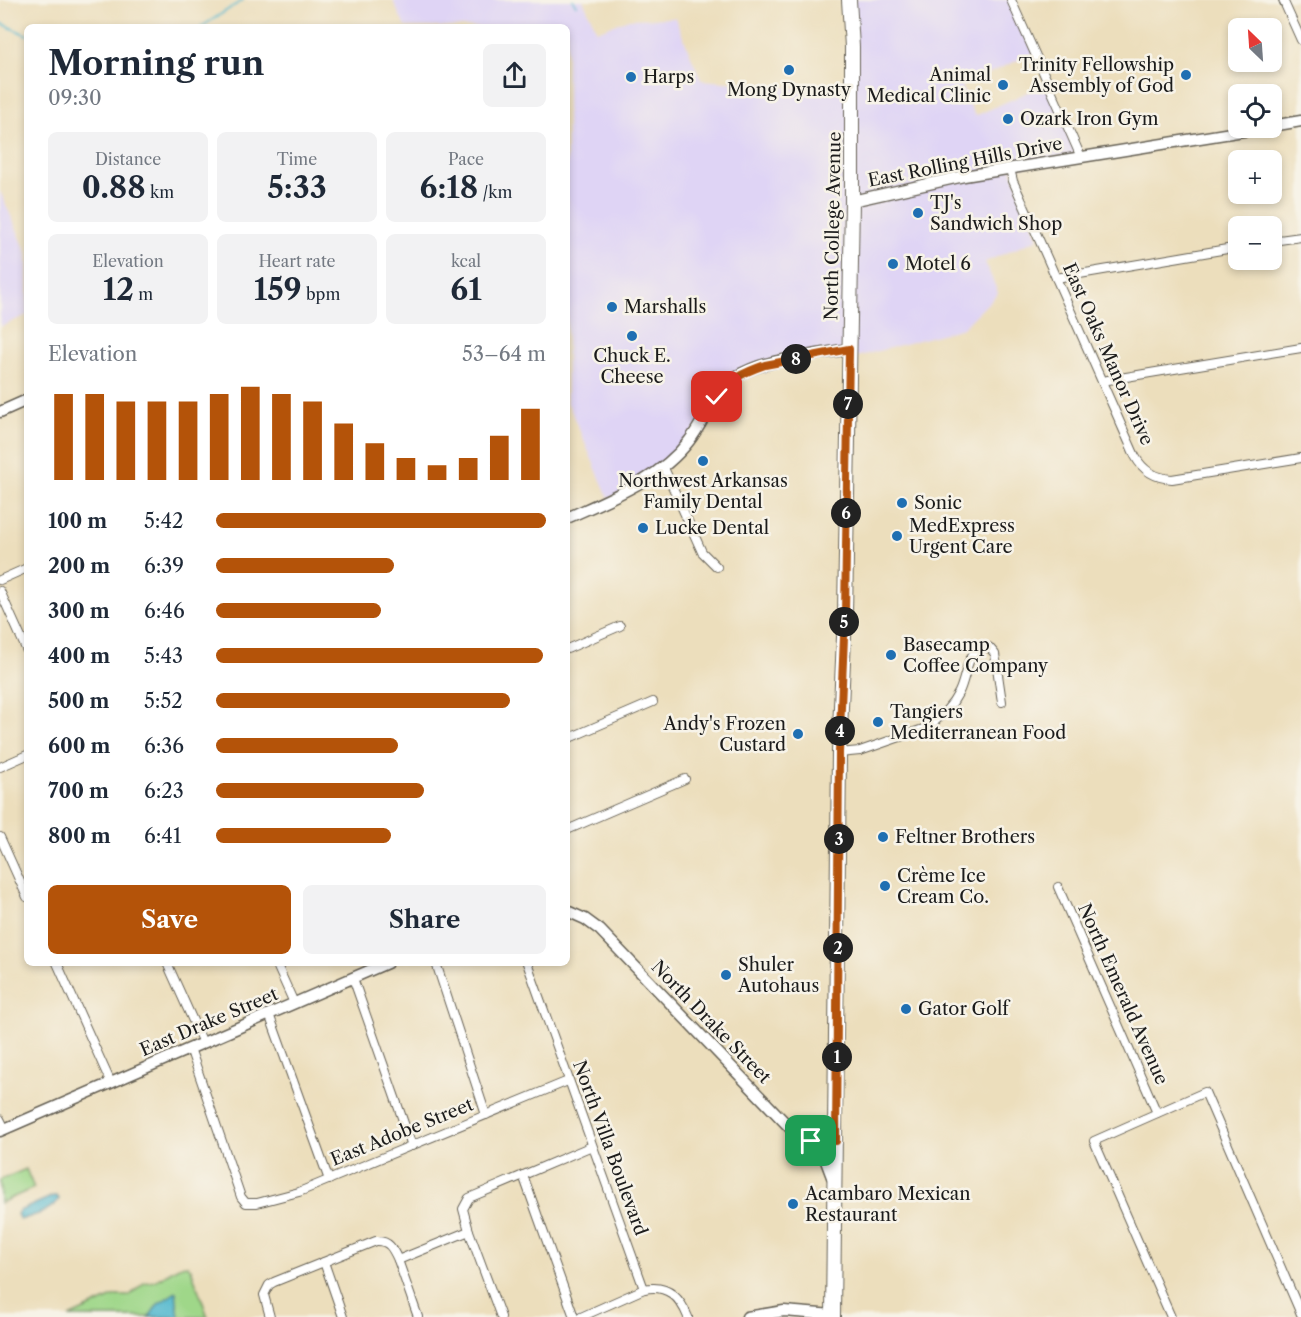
<!DOCTYPE html>
<html lang="en">
<head>
<meta charset="utf-8">
<style>
  :root { --surface:#fff; --page:#f2f2f3; --text:#1f2937; --muted:#747a83; --accent:#b45309 }
  body { margin:0; font-family:"Libre Caslon Text",serif; background:var(--page); color:var(--text); height:100vh; display:flex; flex-direction:column; font-size:22px; white-space:nowrap }
  * { box-sizing:border-box; margin:0 }
  p { font-size:20px; color:var(--muted) }
  .icon { flex:none; width:33px; height:33px; fill:none; stroke:currentColor; stroke-width:2; stroke-linecap:round; stroke-linejoin:round }
  .map { position:relative; flex:1; overflow:hidden }
  .details { position:absolute; left:24px; top:24px; width:546px; height:942px; display:flex; flex-direction:column; background:var(--surface); border-radius:9px; box-shadow:0 3px 9px #0003 }
  .details>* { flex:none }
  .needle { width:39px; rotate:335deg }
  .tools { position:absolute; left:1228px; top:18px; display:grid; gap:12px }
  .tools a { display:grid; place-items:center; width:54px; height:54px; border-radius:9px; background:var(--surface); box-shadow:0 3px 9px #0003; font-size:30px }
  .pin { position:absolute; display:grid; place-items:center; width:51px; height:51px; color:#fff; margin:-26px; border-radius:12px; box-shadow:0 3px 9px #0006 }
  .km { position:absolute; width:30px; height:30px; margin:-15px; border-radius:50%; background:#222; color:#fff; font-size:16px; line-height:30px; text-align:center }
  .round { display:grid; place-items:center; flex:none; width:63px; height:63px; border-radius:9px; background:var(--page) }
  .overview { display:flex; align-items:center; justify-content:space-between; height:102px; padding:0 24px }
  h1 { font-size:33px; font-weight:700; line-height:45px }
  .stats { display:grid; grid-template-columns:repeat(3,1fr); gap:9px; height:102px; padding:6px 24px }
  .stats div { display:grid; align-content:center; border-radius:9px; background:var(--page); text-align:center }
  .stats b { font-size:30px; font-weight:700 }
  .stats small { font-size:16px; font-weight:400 }
  .stats p { font-size:16px }
  .chart { height:168px; padding:12px 24px }
  .chart p { display:flex; justify-content:space-between }
  .chart svg { width:100%; height:108px; margin-top:6px; stroke:var(--accent); stroke-width:6 }
  .cta { display:flex; gap:12px; margin-top:auto; padding:12px 24px }
  .cta a { flex:1; height:69px; border-radius:9px; background:var(--accent); color:#fff; font-size:24px; font-weight:700; line-height:69px; text-align:center }
  .cta a+a { background:var(--page); color:var(--text) }
  ul { padding:0 24px; list-style:none; font-size:20px }
  li { display:grid; grid-template-columns:96px 72px 1fr; align-items:center; height:45px }
  li i { height:15px; border-radius:8px; background:var(--accent) }
  .map>svg:first-child { display:block }
</style>
</head>
<body>
<div class="map">
<svg width="1301" height="1317" viewBox="0 0 1301 1317">
  <rect width="100%" height="100%" fill="#f7f3e8"/>
  <filter id="ink" filterUnits="userSpaceOnUse"><feTurbulence type="fractalNoise" baseFrequency=".0167" numOctaves="2"/><feDisplacementMap in="SourceGraphic" scale="12" xChannelSelector="R" yChannelSelector="G"/><feConvolveMatrix kernelMatrix="1 2 1 2 8 2 1 2 1" color-interpolation-filters="sRGB"/></filter>
  <filter id="wash" filterUnits="userSpaceOnUse"><feTurbulence type="fractalNoise" baseFrequency=".008" numOctaves="4" result="noise"/><feDisplacementMap in="SourceGraphic" scale="24" xChannelSelector="R" yChannelSelector="G"/><feGaussianBlur stdDeviation="1.35" result="paint"/><feColorMatrix in="noise" values="0 0 0 0 0 0 0 0 0 0 0 0 0 0 0 0 0 1.4 0 .05"/><feComposite in="paint" operator="in"/></filter>
  <g filter="url(#wash)">
    <rect width="100%" height="100%" fill="#ecdebc"/>
    <g fill="#dfd4f5">
      <polygon points="395,0 583,0 597,31 629,19 675,18 701,80 852,93 849,0 1016,0 1012,2 1034,53 961,86 975,116 1048,83 1081,157 1011,169 1038,239 985,262 998,293 963,328 849,359 849,349 765,365 736,377 664,468 609,499 567,401 567,27 405,27 393,1"/>
      <polygon points="0,191 27,253 27,315 0,327"/>
    </g>
    <g fill="#9fd789" stroke="#5e7a52" stroke-width="1.5">
      <polygon points="26,1169 34,1188 0,1203 0,1180"/>
      <polygon points="187,1265 191,1269 208,1317 69,1317 115,1296 129,1296 144,1283 155,1281 180,1266"/>
    </g>
    <g fill="#50b7ce" stroke="#366a75" stroke-width="1.5">
      <path d="M 53,1196 L 57,1196 L 59,1199 C 49,1213 34,1215 20,1220 L 17,1214 L 19,1211 Z"/>
      <polygon points="176,1292 179,1317 149,1317 158,1304"/>
    </g>
    <g fill="none" stroke-linecap="round" stroke-linejoin="round">
      <g stroke="#50b7ce" stroke-width="2">
        <polyline points="573,0 576,5"/>
        <polyline points="0,23 27,35"/>
        <polyline points="201,27 243,0"/>
      </g>
    </g>
  </g>
  <g filter="url(#ink)">
    <g fill="none" stroke-linecap="round" stroke-linejoin="round">
      <defs>
        <g id="minor">
          <polyline points="1011,0 1081,157"/>
          <polyline points="1283,0 1301,40"/>
          <path d="M 1010,169 L 1013,181 L 1135,456 C 1143,471 1155,478 1172,479 L 1301,458"/>
          <polyline points="1272,241 1301,237"/>
          <polyline points="1056,278 1239,247"/>
          <polyline points="1102,381 1301,348"/>
          <polyline points="664,468 702,552 717,567"/>
          <polyline points="0,580 27,568"/>
          <polyline points="0,591 27,651"/>
          <polyline points="567,649 620,626"/>
          <polyline points="567,739 653,702"/>
          <path d="M 839,753 L 860,751 L 926,728 C 939,719 952,706 959,692 C 966,678 966,657 979,648 L 989,647 L 995,654 L 1002,702"/>
          <polyline points="0,767 27,755"/>
          <polyline points="567,830 685,779"/>
          <polyline points="0,837 27,897"/>
          <polyline points="1058,887 1157,1113"/>
          <polyline points="57,963 111,1083"/>
          <polyline points="167,963 203,1043"/>
          <polyline points="276,963 294,1003"/>
          <polyline points="436,963 486,1115"/>
          <path d="M 527,963 L 644,1289 C 667,1284 680,1297 688,1317"/>
          <polyline points="353,978 412,1146"/>
          <polyline points="269,1014 329,1180"/>
          <polyline points="190,1048 241,1197 246,1203 257,1203 299,1192 568,1081"/>
          <polyline points="0,1119 5,1129"/>
          <polyline points="523,1175 574,1317"/>
          <polyline points="469,1231 501,1317"/>
          <polyline points="398,1260 418,1317"/>
          <polyline points="324,1262 343,1317"/>
          <path d="M 270,1317 L 264,1295 L 269,1285 L 274,1282 L 376,1241 C 389,1240 393,1249 398,1260 L 469,1231 L 463,1209 L 469,1198 L 592,1146"/>
          <polyline points="581,1317 644,1289"/>
          <polyline points="1171,1317 1094,1141 1205,1092 1301,1314"/>
        </g>
        <g id="tertiary">
          <polyline points="1272,126 1301,121"/>
          <polyline points="852,201 964,176 1262,128"/>
          <polyline points="0,412 27,400"/>
          <path d="M 567,518 C 611,498 659,480 689,441 C 705,421 713,393 734,378 C 762,359 815,355 849,349"/>
          <polyline points="567,911 585,919 600,930 794,1132 811,1141 836,1141"/>
          <polyline points="0,1131 387,963"/>
          <polyline points="808,1141 823,1153 832,1177"/>
          <polyline points="747,1317 784,1311 833,1315"/>
        </g>
        <polyline id="primary" points="833,1317 839,753 845,614 852,201 852,47 849,0"/>
      </defs>
      <use href="#minor" stroke="#656054" stroke-width="10"/>
      <use href="#tertiary" stroke="#656054" stroke-width="13"/>
      <use href="#primary" stroke="#656054" stroke-width="16"/>
      <use href="#minor" stroke="#fff" stroke-width="8"/>
      <use href="#tertiary" stroke="#fff" stroke-width="10"/>
      <use href="#primary" stroke="#fff" stroke-width="14"/>
    </g>
  </g>
  <g fill="none" stroke-linecap="round" stroke-linejoin="round" filter="url(#ink)">
    <defs>
      <path id="route" d="M 717,397 C 729,379 745,372 765,365 L 849,349 L 845,614 L 839,753 L 836,1141 L 811,1141"/>
    </defs>
    <use href="#route" stroke="#fff" stroke-width="12"/>
    <use href="#route" stroke="#b45309" stroke-width="8"/>
  </g>
  <g fill="#1f6fb2" stroke="#f7f3e8" stroke-width="2">
    <circle cx="789" cy="70" r="6"/>
    <circle cx="1186" cy="75" r="6"/>
    <circle cx="631" cy="77" r="6"/>
    <circle cx="1003" cy="85" r="6"/>
    <circle cx="1008" cy="119" r="6"/>
    <circle cx="918" cy="213" r="6"/>
    <circle cx="893" cy="264" r="6"/>
    <circle cx="612" cy="307" r="6"/>
    <circle cx="632" cy="336" r="6"/>
    <circle cx="703" cy="461" r="6"/>
    <circle cx="902" cy="503" r="6"/>
    <circle cx="643" cy="528" r="6"/>
    <circle cx="897" cy="536" r="6"/>
    <circle cx="891" cy="655" r="6"/>
    <circle cx="878" cy="722" r="6"/>
    <circle cx="798" cy="734" r="6"/>
    <circle cx="883" cy="837" r="6"/>
    <circle cx="885" cy="886" r="6"/>
    <circle cx="726" cy="975" r="6"/>
    <circle cx="906" cy="1009" r="6"/>
    <circle cx="793" cy="1204" r="6"/>
  </g>
  <g text-anchor="middle" stroke-width="5" stroke-linejoin="round" paint-order="stroke">
    <g font-size="18" fill="#1c1c1c" stroke="#f7f3e8" text-anchor="start">
      <text x="1174" y="71" text-anchor="end">Trinity Fellowship<tspan x="1174" dy="21">Assembly of God</tspan></text>
      <text x="991" y="81" text-anchor="end">Animal<tspan x="991" dy="21">Medical Clinic</tspan></text>
      <text x="643" y="83">Harps</text>
      <text x="789" y="96" text-anchor="middle">Mong Dynasty</text>
      <text x="1020" y="125">Ozark Iron Gym</text>
      <text x="930" y="209">TJ's<tspan x="930" dy="21">Sandwich Shop</tspan></text>
      <text x="905" y="270">Motel 6</text>
      <text x="624" y="313">Marshalls</text>
      <text x="632" y="362" text-anchor="middle">Chuck E.<tspan x="632" dy="21">Cheese</tspan></text>
      <text x="703" y="487" text-anchor="middle">Northwest Arkansas<tspan x="703" dy="21">Family Dental</tspan></text>
      <text x="914" y="509">Sonic</text>
      <text x="909" y="532">MedExpress<tspan x="909" dy="21">Urgent Care</tspan></text>
      <text x="655" y="534">Lucke Dental</text>
      <text x="903" y="651">Basecamp<tspan x="903" dy="21">Coffee Company</tspan></text>
      <text x="890" y="718">Tangiers<tspan x="890" dy="21">Mediterranean Food</tspan></text>
      <text x="786" y="730" text-anchor="end">Andy's Frozen<tspan x="786" dy="21">Custard</tspan></text>
      <text x="895" y="843">Feltner Brothers</text>
      <text x="897" y="882">Crème Ice<tspan x="897" dy="21">Cream Co.</tspan></text>
      <text x="738" y="971">Shuler<tspan x="738" dy="21">Autohaus</tspan></text>
      <text x="918" y="1015">Gator Golf</text>
      <text x="805" y="1200">Acambaro Mexican<tspan x="805" dy="21">Restaurant</tspan></text>
    </g>
    <g font-size="18" fill="#1c1c1c" stroke="#f7f3e8">
      <text transform="translate(965 162) rotate(-11)" y="6">East Rolling Hills Drive</text>
      <text transform="translate(833 226) rotate(-89)" y="6">North College Avenue</text>
      <text transform="translate(1108 354) rotate(66)" y="6">East Oaks Manor Drive</text>
      <text transform="translate(1123 994) rotate(66)" y="6">North Emerald Avenue</text>
      <text transform="translate(209 1022) rotate(-23)" y="6">East Drake Street</text>
      <text transform="translate(711 1022) rotate(46)" y="6">North Drake Street</text>
      <text transform="translate(402 1132) rotate(-22)" y="6">East Adobe Street</text>
      <text transform="translate(610 1148) rotate(70)" y="6">North Villa Boulevard</text>
    </g>
  </g>
</svg>
<div class="tools">
<a><svg class="needle" viewBox="-14 -14 28 28"><path d="M0-13l5 13h-10z" fill="#e53935"/><path d="M0 13l5-13h-10z" fill="#747a83"/></svg></a>
<a><svg class="icon" aria-label="locate" viewBox="0 0 24 24"><circle cx="12" cy="12" r="6"/><path d="M12 2v4M12 18v4M2 12h4M18 12h4"/></svg></a>
<a>+</a>
<a>−</a>
</div>
<div class="pin" style="left:811px;top:1141px;background:#1e9e55"><svg class="icon" aria-label="arrive" viewBox="0 0 24 24"><path d="M6 21V4h12l-3 4 3 4H6"/></svg></div>
<div class="pin" style="left:717px;top:397px;background:#d93025"><svg class="icon" aria-label="check" viewBox="0 0 24 24"><path d="M5 12l5 5 9-10"/></svg></div>
<b class="km" style="left:837px;top:1057px">1</b>
<b class="km" style="left:838px;top:948px">2</b>
<b class="km" style="left:839px;top:839px">3</b>
<b class="km" style="left:840px;top:731px">4</b>
<b class="km" style="left:844px;top:622px">5</b>
<b class="km" style="left:846px;top:513px">6</b>
<b class="km" style="left:848px;top:404px">7</b>
<b class="km" style="left:796px;top:359px">8</b>
<section class="details">
<div class="overview"><div><h1>Morning run</h1><p>09:30</p></div><a class="round"><svg class="icon" aria-label="share" viewBox="0 0 24 24"><path d="M12 15V3M7 8l5-5 5 5M5 13v7h14v-7"/></svg></a></div>
<div class="stats">
<div><p>Distance</p><b>0.88<small> km</small></b></div>
<div><p>Time</p><b>5:33</b></div>
<div><p>Pace</p><b>6:18<small> /km</small></b></div>
</div>
<div class="stats">
<div><p>Elevation</p><b>12<small> m</small></b></div>
<div><p>Heart rate</p><b>159<small> bpm</small></b></div>
<div><p>kcal</p><b>61</b></div>
</div>
<div class="chart"><p><span>Elevation</span>53–64 m</p>
<svg viewBox="0 0 160 44" preserveAspectRatio="none"><path d="M5 44V9M15 44V9M25 44V12M35 44V12M45 44V12M55 44V9M65 44V6M75 44V9M85 44V12M95 44V21M105 44V29M115 44V35M125 44V38M135 44V35M145 44V26M155 44V15"/></svg>
</div>
<ul>
<li><b>100 m</b>5:42<i style="width:100%"></i></li>
<li><b>200 m</b>6:39<i style="width:54%"></i></li>
<li><b>300 m</b>6:46<i style="width:50%"></i></li>
<li><b>400 m</b>5:43<i style="width:99%"></i></li>
<li><b>500 m</b>5:52<i style="width:89%"></i></li>
<li><b>600 m</b>6:36<i style="width:55%"></i></li>
<li><b>700 m</b>6:23<i style="width:63%"></i></li>
<li><b>800 m</b>6:41<i style="width:53%"></i></li>
</ul>
<div class="cta"><a>Save</a><a>Share</a></div>
</section>
</div>
</body>
</html>
